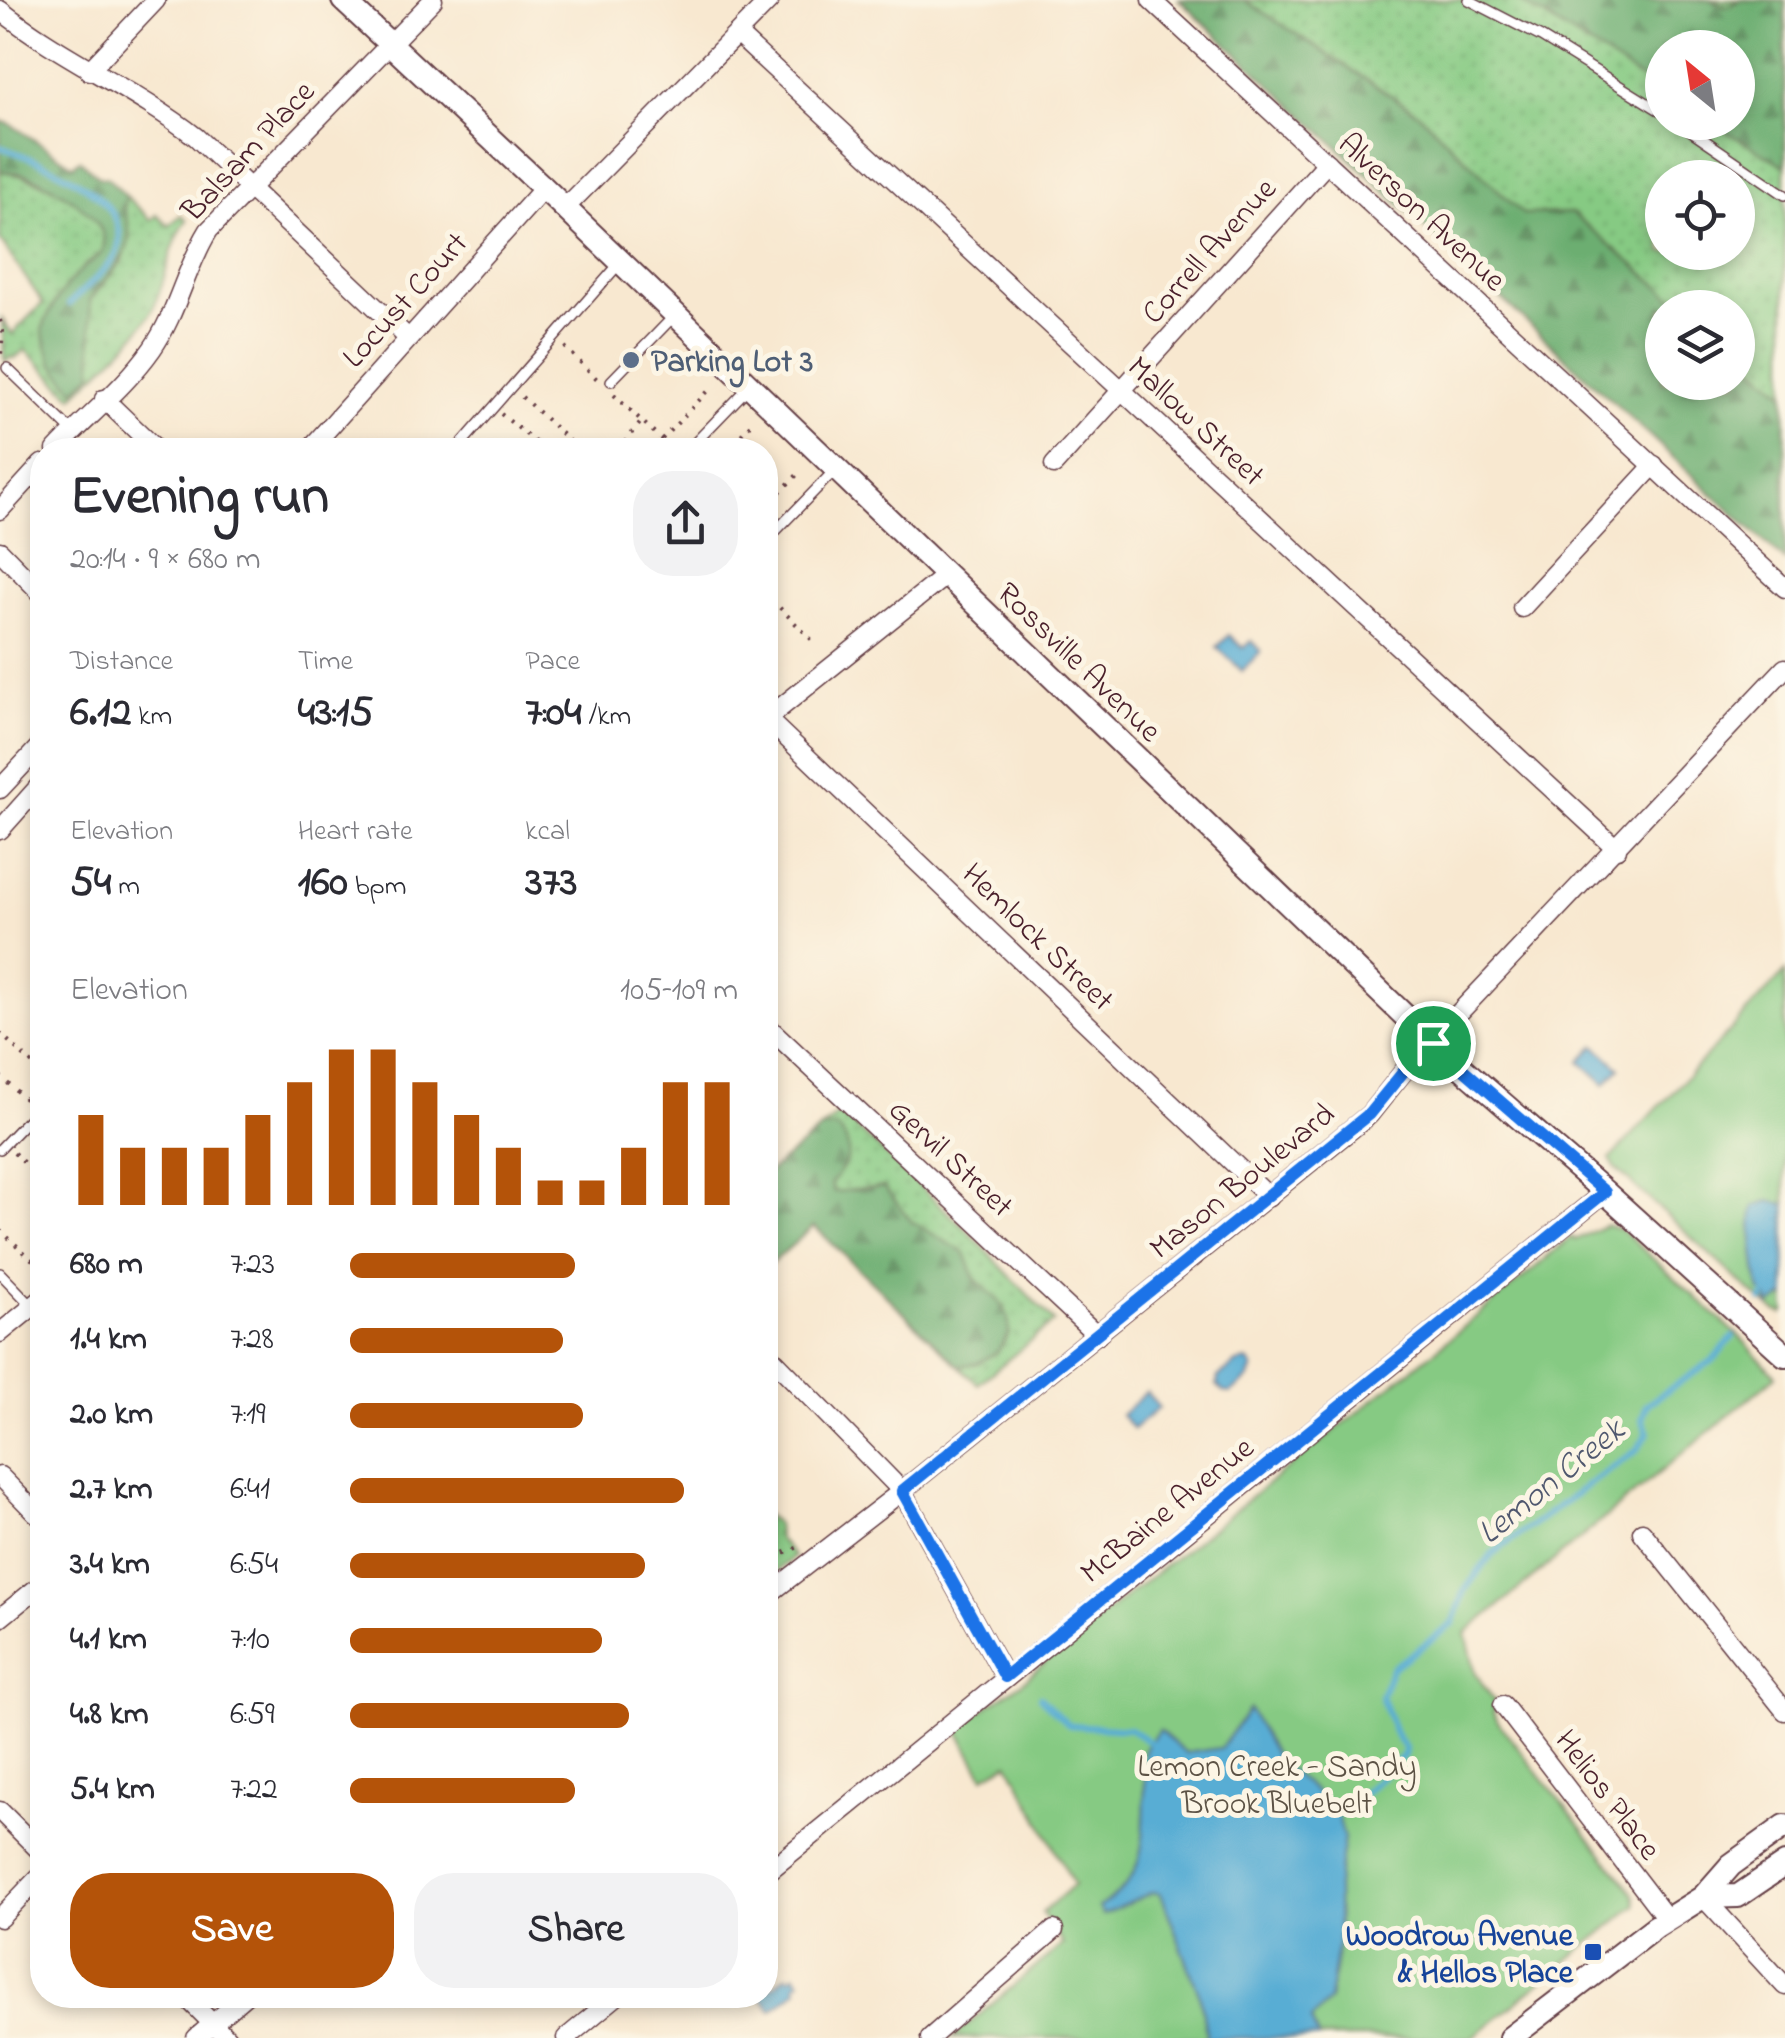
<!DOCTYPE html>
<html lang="en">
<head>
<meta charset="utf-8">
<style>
  :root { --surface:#fff; --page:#f2f2f3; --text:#2b2b33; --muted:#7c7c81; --accent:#b45309 }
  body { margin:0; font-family:"Indie Flower",sans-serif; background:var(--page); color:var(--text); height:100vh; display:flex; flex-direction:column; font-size:38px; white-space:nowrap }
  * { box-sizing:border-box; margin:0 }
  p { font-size:32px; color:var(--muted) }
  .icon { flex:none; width:55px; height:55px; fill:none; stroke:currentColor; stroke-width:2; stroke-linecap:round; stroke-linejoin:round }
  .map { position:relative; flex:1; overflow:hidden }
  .sheet { position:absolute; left:30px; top:438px; width:748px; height:1570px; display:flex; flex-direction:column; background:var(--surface); border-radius:40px; box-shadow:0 5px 15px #0003 }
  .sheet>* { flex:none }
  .needle { width:65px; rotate:330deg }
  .controls { position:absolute; left:1645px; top:30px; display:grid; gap:20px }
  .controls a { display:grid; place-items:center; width:110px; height:110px; border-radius:50%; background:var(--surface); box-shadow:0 5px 15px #0003; font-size:50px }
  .pin { position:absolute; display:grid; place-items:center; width:85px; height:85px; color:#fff; margin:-42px; border:5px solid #fff; border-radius:50%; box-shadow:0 2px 10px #0007 }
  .round { display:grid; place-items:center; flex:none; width:105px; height:105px; border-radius:40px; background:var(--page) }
  .head { display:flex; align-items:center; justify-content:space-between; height:170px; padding:0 40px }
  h1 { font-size:55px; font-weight:800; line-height:75px }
  .figures { display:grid; grid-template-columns:repeat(3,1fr); gap:15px; height:170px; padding:10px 40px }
  .figures div { display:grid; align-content:center }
  .figures b { font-size:42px; font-weight:800 }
  .figures small { font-size:28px; font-weight:400 }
  .figures p { font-size:28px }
  .chart { height:280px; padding:20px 40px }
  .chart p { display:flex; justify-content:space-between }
  .chart svg { width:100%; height:180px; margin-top:10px; stroke:var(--accent); stroke-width:6 }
  .action { display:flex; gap:20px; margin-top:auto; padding:20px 40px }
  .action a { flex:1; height:115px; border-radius:40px; background:var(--accent); color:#fff; font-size:40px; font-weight:800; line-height:115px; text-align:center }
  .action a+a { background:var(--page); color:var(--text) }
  ul { padding:0 40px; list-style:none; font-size:32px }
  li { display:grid; grid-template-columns:160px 120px 1fr; align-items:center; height:75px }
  li i { height:25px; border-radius:12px; background:var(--accent) }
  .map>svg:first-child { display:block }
</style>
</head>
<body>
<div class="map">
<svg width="1785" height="2038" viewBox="0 0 1785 2038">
  <defs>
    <pattern id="grass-dots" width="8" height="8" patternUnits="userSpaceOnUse" patternTransform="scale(2.5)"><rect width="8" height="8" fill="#86ca83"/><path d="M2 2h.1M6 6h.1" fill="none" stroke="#75ad71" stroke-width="1.8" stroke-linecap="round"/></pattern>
    <pattern id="forest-firs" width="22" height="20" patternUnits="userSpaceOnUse" patternTransform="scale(2.5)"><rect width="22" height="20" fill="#6cae71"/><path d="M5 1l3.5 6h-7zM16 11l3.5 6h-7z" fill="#5b8d5d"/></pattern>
  </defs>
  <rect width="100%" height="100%" fill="#fcf5e5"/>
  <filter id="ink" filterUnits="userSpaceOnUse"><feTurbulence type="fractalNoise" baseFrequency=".01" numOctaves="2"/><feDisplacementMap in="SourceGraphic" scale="20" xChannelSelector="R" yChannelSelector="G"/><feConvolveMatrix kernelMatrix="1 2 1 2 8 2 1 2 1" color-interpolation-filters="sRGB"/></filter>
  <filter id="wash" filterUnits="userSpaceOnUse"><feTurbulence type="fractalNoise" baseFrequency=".0048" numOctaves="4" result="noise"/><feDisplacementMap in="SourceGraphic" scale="40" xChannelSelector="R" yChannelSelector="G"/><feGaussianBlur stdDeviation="2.25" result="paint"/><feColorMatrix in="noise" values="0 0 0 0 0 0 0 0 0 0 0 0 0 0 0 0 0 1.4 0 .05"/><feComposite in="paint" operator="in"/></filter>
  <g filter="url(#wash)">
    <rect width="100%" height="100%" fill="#f8e8d0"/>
    <g fill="url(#grass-dots)" stroke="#687457" stroke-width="2.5" fill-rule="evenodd">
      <path d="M 1179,0 L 1785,0 L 1785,561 ZM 1662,48 L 1738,48 L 1738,122 L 1662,122 ZM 1662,178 L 1738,178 L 1738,252 L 1662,252 ZM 1662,308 L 1738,308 L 1738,382 L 1662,382 Z"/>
      <path d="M 0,171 C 32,175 103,203 104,243 C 104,258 87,260 80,272 C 70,288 58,341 52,362 L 75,390 L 90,300 L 123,260 L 130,238 L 123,205 L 127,197 L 151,220 L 157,215 L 169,226 L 181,215 L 187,220 C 168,248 167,279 153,309 C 136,342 99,370 73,397 L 25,350 L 14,359 L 10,357 L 6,362 L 4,358 L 2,319 L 12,334 L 43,303 L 0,240 Z"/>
      <polygon points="840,1113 963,1226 1054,1322 978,1384 814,1226 765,1269 765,1175"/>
      <polygon points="765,1514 777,1525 778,1538 794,1557 765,1581"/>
    </g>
    <g fill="url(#forest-firs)" stroke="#5b664e" stroke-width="2.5">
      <polygon points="1179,0 1244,0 1418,113 1523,214 1572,213 1684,307 1662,308 1662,382 1738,382 1738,353 1785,393 1785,561"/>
      <polygon points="1518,0 1709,0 1727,7 1741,0 1785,0 1785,166 1712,123 1738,122 1738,48 1662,48 1662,92"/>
      <path d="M 0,121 L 10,124 L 73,165 L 80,160 L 100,178 L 107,177 L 127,197 L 123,205 C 142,256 114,262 90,300 L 93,373 L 75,390 L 52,362 L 42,330 C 50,308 63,288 80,271 C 86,264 99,259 103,250 C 115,219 47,181 23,174 C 16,172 7,172 0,171 Z"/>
      <path d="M 835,1127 C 858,1146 847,1165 831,1183 L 834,1192 L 884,1187 L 912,1222 L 965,1253 L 975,1279 L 999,1301 L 1008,1316 L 1009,1333 L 998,1351 L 978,1363 L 959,1366 L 814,1226 L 765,1269 L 765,1175 L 823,1128 Z"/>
    </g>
    <g fill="#86ca83" stroke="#687457" stroke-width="2.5">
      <polygon points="1785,972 1785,1312 1783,1314 1775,1311 1750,1291 1616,1169 1610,1159"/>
      <polygon points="1606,1225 1621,1230 1740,1337 1776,1376 1466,1633 1476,1674 1497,1705 1493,1712 1499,1723 1634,1894 1636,1905 1472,2038 952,2038 1063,1944 1042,1913 1074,1885 1009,1763 984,1776 956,1728 1020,1684 1059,1650 1442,1345 1572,1237 1575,1240"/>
    </g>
    <g fill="#58add4" stroke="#516680" stroke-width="2.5">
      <polygon points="1229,635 1243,648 1251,641 1261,651 1242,671 1217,647"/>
      <polygon points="1595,1045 1620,1068 1605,1084 1580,1061"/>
      <path d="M 1769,1201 L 1785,1204 L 1785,1296 L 1769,1306 L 1767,1293 L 1760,1291 C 1756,1272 1749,1222 1754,1206 Z"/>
      <polygon points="1248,1361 1253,1367 1249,1378 1231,1393 1223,1392 1217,1385 1218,1377 1237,1363"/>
      <polygon points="1146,1392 1159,1408 1133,1429 1121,1415"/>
      <path d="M 1249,1709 L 1277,1760 L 1336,1809 L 1344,1838 L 1337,1886 L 1338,1942 L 1329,2001 L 1311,2020 L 1318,2038 L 1207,2038 L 1200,1996 L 1161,1894 L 1153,1892 L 1103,1915 L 1098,1907 C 1150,1881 1143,1832 1145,1782 C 1145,1773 1143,1759 1145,1750 C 1147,1744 1155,1736 1159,1730 L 1186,1753 L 1221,1748 Z"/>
      <polygon points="795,1974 800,1981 795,1985 798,1989 772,2010 760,1996 787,1975 790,1978"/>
    </g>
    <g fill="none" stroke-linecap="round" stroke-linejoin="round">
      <g stroke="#58add4" stroke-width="6">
        <path d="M 0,147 C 38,160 137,196 117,252 C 112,267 81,291 69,304"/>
        <polyline points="1762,1301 1770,1287"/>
        <polyline points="1040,1697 1069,1725 1130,1729 1157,1747"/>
        <polyline points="1334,1813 1336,1809 1350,1806 1404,1755 1405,1748 1395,1734 1381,1696 1392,1668 1453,1624 1465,1590 1492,1554 1636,1451 1648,1433 1642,1419 1647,1404 1712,1361 1733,1337"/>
      </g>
    </g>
  </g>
  <g filter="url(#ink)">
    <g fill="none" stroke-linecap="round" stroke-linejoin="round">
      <defs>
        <g id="service">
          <polyline points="1469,0 1541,37 1662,112"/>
          <polyline points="1678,122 1785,195"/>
          <polyline points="7,368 73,432"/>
          <polyline points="611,381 675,315"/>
          <polyline points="456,450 619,264"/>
          <polyline points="688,450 747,389"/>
          <polyline points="765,542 835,470"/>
          <polyline points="0,1149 42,1105"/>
          <polyline points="0,1273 33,1307"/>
        </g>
        <g id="minor">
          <polyline points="1151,0 1785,588"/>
          <path d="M 0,10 C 62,59 134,89 196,137 L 408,338"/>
          <polyline points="737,34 1617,849"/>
          <polyline points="89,71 156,0"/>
          <polyline points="564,209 770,0"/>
          <polyline points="104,399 157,450"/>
          <path d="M 56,450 C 87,417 126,386 152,349 C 178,312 185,268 209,230 L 433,0"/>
          <polyline points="309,450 544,188"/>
          <polyline points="1054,465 1327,163"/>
          <polyline points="0,510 42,464"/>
          <polyline points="0,551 42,594"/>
          <polyline points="1522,608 1654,465"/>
          <polyline points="767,719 1269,1197"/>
          <polyline points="765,720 945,576"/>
          <polyline points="0,789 42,744"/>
          <polyline points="0,830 42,783"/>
          <polyline points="765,1024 1097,1335"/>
          <polyline points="0,1333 42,1299"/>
          <polyline points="765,1351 902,1491 1005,1677"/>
          <polyline points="0,1476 36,1513"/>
          <polyline points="1642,1532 1785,1711"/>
          <polyline points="765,1597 902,1491 1369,1115 1404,1071 1785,668"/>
          <polyline points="0,1618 42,1584"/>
          <polyline points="1503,1705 1667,1919"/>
          <polyline points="0,1811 42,1853"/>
          <polyline points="765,1874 1605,1192"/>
          <polyline points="1703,1897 1785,1986"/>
          <polyline points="0,1918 42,1874"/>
          <polyline points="184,1995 227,2038"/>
          <polyline points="196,2038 246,1995"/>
          <polyline points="566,2038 618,1995"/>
          <polyline points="930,2038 1054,1930"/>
        </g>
        <g id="tertiary">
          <polyline points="343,0 544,188 1433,1043 1605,1192 1785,1355"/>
          <polyline points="1703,1897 1738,1896 1785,1864"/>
          <polyline points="1510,2038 1655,1927 1703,1897 1731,1865 1785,1826"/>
        </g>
      </defs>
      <use href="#service" stroke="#643d44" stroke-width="12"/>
      <use href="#minor" stroke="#643d44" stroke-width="21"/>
      <use href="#tertiary" stroke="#643d44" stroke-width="26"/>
      <g stroke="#643d44" stroke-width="4" stroke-dasharray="2.5 8" stroke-linecap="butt">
        <polyline points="0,320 3,332 1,355"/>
        <polyline points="565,347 597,379"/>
        <polyline points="614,395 673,450"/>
        <polyline points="522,397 579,450"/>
        <polyline points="501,414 545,450"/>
        <polyline points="662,439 712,387"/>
        <polyline points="618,450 642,421"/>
        <polyline points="727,450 751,424"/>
        <polyline points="765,507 801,471"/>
        <polyline points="765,593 815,643"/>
        <polyline points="32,975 42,985"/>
        <polyline points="0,1033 42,1073"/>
        <polyline points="0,1076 29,1103"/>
        <polyline points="28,1142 42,1156"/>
        <polyline points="14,1153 42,1181"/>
        <polyline points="0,1230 38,1265"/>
        <polyline points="765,1560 799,1547"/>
      </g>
      <use href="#service" stroke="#fff" stroke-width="9"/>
      <use href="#minor" stroke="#fff" stroke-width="18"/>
      <use href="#tertiary" stroke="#fff" stroke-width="22"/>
    </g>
  </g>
  <g fill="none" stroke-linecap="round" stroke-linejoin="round" filter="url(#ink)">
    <defs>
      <polygon id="route" points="1433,1043 1605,1192 1005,1677 902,1491 1369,1114 1404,1071"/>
    </defs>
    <use href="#route" stroke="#fff" stroke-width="20"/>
    <use href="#route" stroke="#1a73e8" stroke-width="12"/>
  </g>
  <circle fill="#5c6f8a" stroke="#fcf5e5" stroke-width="4" cx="631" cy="360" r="10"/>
  <rect fill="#1a4fb4" stroke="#fcf5e5" stroke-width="4" x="1583" y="1942" width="20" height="20" rx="5"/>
  <g text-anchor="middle" stroke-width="10" stroke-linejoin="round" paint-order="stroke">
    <g font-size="32" fill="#4a1f2b" stroke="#fcf5e5">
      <text transform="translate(247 150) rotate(-47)" y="11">Balsam Place</text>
      <text transform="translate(1423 211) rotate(43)" y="11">Alverson Avenue</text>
      <text transform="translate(1208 250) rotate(-48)" y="11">Correll Avenue</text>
      <text transform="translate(404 299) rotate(-48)" y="11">Locust Court</text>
      <text transform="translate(1197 420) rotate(43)" y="11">Mallow Street</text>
      <text transform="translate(1080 661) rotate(44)" y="11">Rossville Avenue</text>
      <text transform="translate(1039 936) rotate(44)" y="11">Hemlock Street</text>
      <text transform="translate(952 1157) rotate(43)" y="11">Gervil Street</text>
      <text transform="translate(1241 1180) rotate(-39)" y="11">Mason Boulevard</text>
      <text transform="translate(1166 1509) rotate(-39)" y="11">McBaine Avenue</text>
      <text transform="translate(1609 1794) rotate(53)" y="11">Helios Place</text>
    </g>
    <g font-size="32" font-weight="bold" fill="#4e5e75" stroke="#fcf5e5" text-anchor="start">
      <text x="651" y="371">Parking Lot 3</text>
    </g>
    <g font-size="32" fill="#5c5245" stroke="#fcf5e5">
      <text x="1277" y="1776">Lemon Creek - Sandy<tspan x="1277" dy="37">Brook Bluebelt</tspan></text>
    </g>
    <g font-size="32" font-weight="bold" fill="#164399" stroke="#fcf5e5" text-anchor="end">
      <text x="1573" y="1945">Woodrow Avenue<tspan x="1573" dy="37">&amp; Hellos Place</tspan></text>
    </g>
    <g font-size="35" font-style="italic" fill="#50586f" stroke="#fcf5e5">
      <text transform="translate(1550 1480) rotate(-39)" y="12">Lemon Creek</text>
    </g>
  </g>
</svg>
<div class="controls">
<a><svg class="needle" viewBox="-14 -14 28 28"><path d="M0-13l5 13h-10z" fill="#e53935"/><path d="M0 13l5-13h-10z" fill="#7c7c81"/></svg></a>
<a><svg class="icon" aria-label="locate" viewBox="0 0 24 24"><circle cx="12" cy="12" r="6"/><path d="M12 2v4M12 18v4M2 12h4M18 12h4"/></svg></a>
<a><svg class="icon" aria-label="layers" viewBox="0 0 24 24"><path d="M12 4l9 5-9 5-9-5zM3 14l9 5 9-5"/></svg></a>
</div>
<div class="pin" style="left:1433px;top:1043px;background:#1e9e55"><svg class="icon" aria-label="arrive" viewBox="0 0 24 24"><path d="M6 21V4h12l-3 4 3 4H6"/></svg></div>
<section class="sheet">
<div class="head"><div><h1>Evening run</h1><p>20:14 · 9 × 680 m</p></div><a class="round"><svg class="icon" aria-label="share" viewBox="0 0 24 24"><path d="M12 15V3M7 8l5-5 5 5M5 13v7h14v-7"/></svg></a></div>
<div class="figures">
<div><p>Distance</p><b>6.12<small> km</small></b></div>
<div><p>Time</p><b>43:15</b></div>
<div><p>Pace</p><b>7:04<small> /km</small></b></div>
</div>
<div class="figures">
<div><p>Elevation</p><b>54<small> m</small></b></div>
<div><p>Heart rate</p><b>160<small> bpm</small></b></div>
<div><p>kcal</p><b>373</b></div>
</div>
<div class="chart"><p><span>Elevation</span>105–109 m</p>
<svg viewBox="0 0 160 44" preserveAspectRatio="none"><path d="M5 44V22M15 44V30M25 44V30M35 44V30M45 44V22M55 44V14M65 44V6M75 44V6M85 44V14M95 44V22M105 44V30M115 44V38M125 44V38M135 44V30M145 44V14M155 44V14"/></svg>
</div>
<ul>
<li><b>680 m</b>7:23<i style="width:58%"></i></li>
<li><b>1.4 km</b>7:28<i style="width:55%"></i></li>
<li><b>2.0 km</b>7:19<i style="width:60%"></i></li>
<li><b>2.7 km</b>6:41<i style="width:86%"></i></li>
<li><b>3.4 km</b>6:54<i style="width:76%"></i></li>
<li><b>4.1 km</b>7:10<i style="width:65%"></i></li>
<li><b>4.8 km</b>6:59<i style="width:72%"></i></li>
<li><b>5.4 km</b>7:22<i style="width:58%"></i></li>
</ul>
<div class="action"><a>Save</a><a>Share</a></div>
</section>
</div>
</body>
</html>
